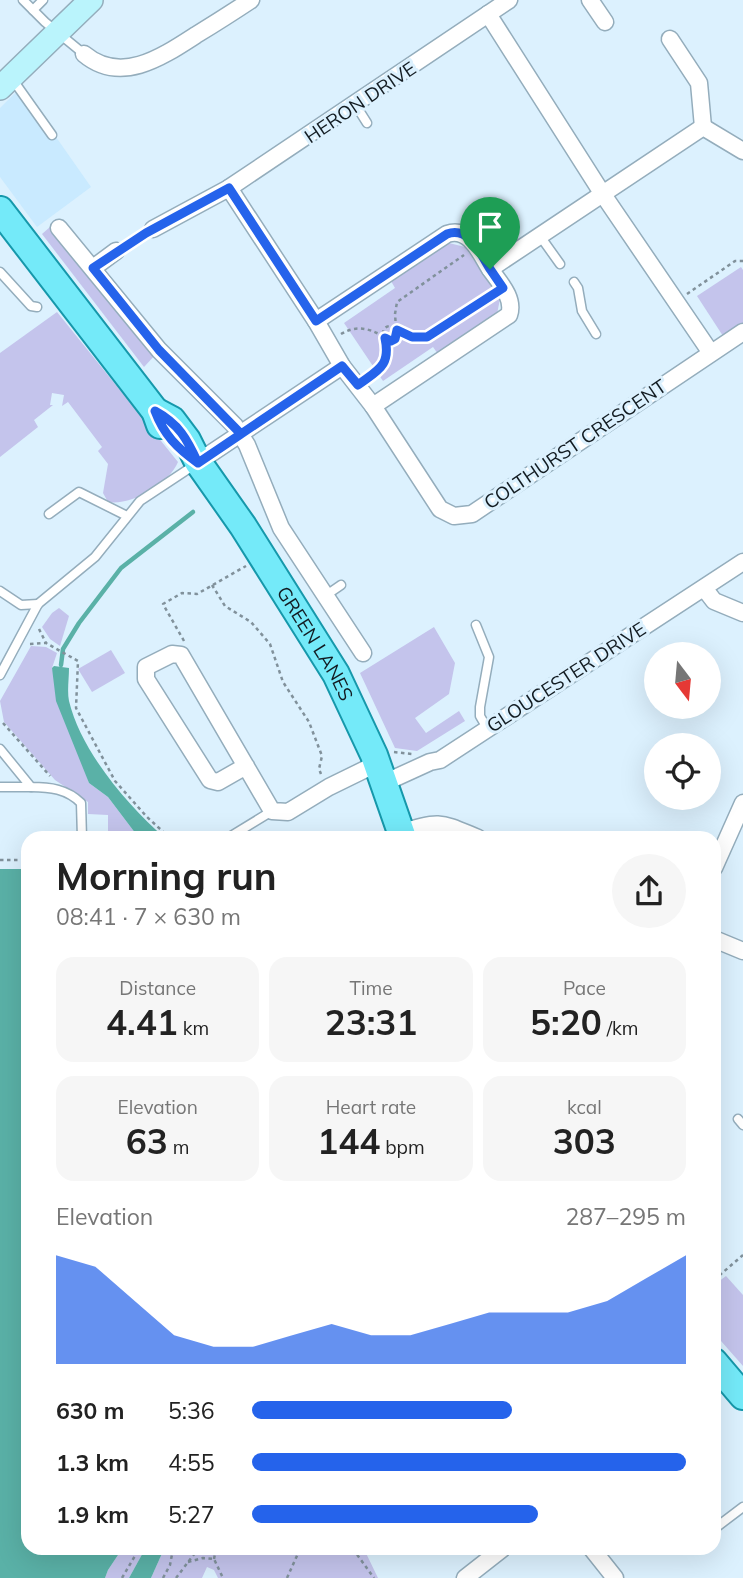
<!DOCTYPE html>
<html lang="en">
<head>
<meta charset="utf-8">
<style>
  :root { --surface:#fff; --page:#f6f6f6; --text:#222; --muted:#767676; --accent:#2563eb }
  body { margin:0; font-family:Mulish,sans-serif; background:var(--page); color:var(--text); height:100vh; display:flex; flex-direction:column; font-size:26px; white-space:nowrap }
  * { box-sizing:border-box; margin:0 }
  p { font-size:23px; color:var(--muted) }
  .icon { flex:none; width:38px; height:38px; fill:none; stroke:currentColor; stroke-width:2; stroke-linecap:round; stroke-linejoin:round }
  .map { position:relative; flex:1; overflow:hidden }
  .sheet { position:absolute; left:21px; top:831px; width:700px; height:724px; display:flex; flex-direction:column; background:var(--surface); border-radius:21px; box-shadow:0 7px 28px #0002 }
  .sheet>* { flex:none }
  .needle { width:46px; rotate:164deg }
  .buttons { position:absolute; left:644px; top:642px; display:grid; gap:14px }
  .buttons a { display:grid; place-items:center; width:77px; height:77px; border-radius:50%; background:var(--surface); box-shadow:0 7px 28px #0002; font-size:35px }
  .pin { position:absolute; display:grid; place-items:center; width:60px; height:60px; color:#fff; margin:-72px -30px; border-radius:50% 50% 50% 0; rotate:-45deg; box-shadow:0 0 7px #0007 }
  .pin .icon { rotate:45deg }
  .round { display:grid; place-items:center; flex:none; width:74px; height:74px; border-radius:37px; background:var(--page) }
  .summary { display:flex; align-items:center; justify-content:space-between; height:119px; padding:0 35px }
  h1 { font-size:38px; font-weight:700; line-height:52px }
  .figures { display:grid; grid-template-columns:repeat(3,1fr); gap:10px; height:119px; padding:7px 35px }
  .figures div { display:grid; align-content:center; border-radius:18px; background:var(--page); text-align:center }
  .figures b { font-size:35px; font-weight:700 }
  .figures small { font-size:19px; font-weight:400 }
  .figures p { font-size:19px }
  .chart { height:196px; padding:14px 35px }
  .chart p { display:flex; justify-content:space-between }
  .chart svg { width:100%; height:126px; margin-top:7px; fill:var(--accent); opacity:.7 }
  ul { padding:0 35px; list-style:none; font-size:23px }
  li { display:grid; grid-template-columns:112px 84px 1fr; align-items:center; height:52px }
  li i { height:18px; border-radius:9px; background:var(--accent) }
  .map>svg:first-child { display:block }
</style>
</head>
<body>
<div class="map">
<svg width="743" height="1578" viewBox="0 0 743 1578">
  <rect width="100%" height="100%" fill="#dcf1fe"/>
  <polygon fill="#c9eaff" points="21,87 91,187 37,227 0,177 0,108"/>
  <g fill="#c4c4ec">
    <polygon points="50,227 156,354 144,367 42,234"/>
    <polygon points="449,243 465,247 500,299 497,314 438,354 433,347 383,381 344,323 395,288 391,281"/>
    <polygon points="741,267 743,270 743,323 723,336 697,296"/>
    <path d="M 57,312 L 178,462 C 169,484 131,506 108,502 L 103,493 L 108,464 L 98,451 L 102,447 L 68,402 L 62,406 L 64,395 L 52,393 L 50,405 L 53,405 L 34,420 L 38,427 L 0,457 L 0,353 Z"/>
    <polygon points="59,608 69,616 60,646 50,639 42,627 52,613"/>
    <polygon points="434,627 455,663 449,694 415,718 426,733 459,711 465,721 417,751 395,748 360,673"/>
    <polygon points="31,646 46,647 57,653 52,668 89,783 108,797 139,838 108,838 108,815 88,814 88,802 55,780 4,722 0,701"/>
    <polygon points="111,650 125,673 92,692 78,669"/>
    <polygon points="726,1276 743,1295 743,1366 714,1333 714,1285"/>
    <polygon points="122,1549 145,1549 129,1578 105,1578 108,1570"/>
    <polygon points="164,1549 364,1549 378,1578 218,1578 214,1570 207,1567 202,1578 151,1578"/>
  </g>
  <g fill="#5ab1a7">
    <path d="M 54,666 L 69,668 C 69,679 67,691 69,701 C 81,751 127,805 165,838 L 139,838 L 108,797 L 89,783 L 56,701 L 52,668 Z"/>
    <polygon points="0,869 28,869 28,1549 122,1549 108,1570 105,1578 0,1578"/>
    <polygon points="145,1549 164,1549 151,1578 129,1578"/>
  </g>
  <g fill="none" stroke-linecap="round" stroke-linejoin="round">
    <polyline stroke="#5ab1a7" stroke-width="4.5" points="61,665 63,649 79,623 121,568 193,512"/>
    <defs>
      <g id="service">
        <polyline points="23,0 45,22 84,54"/>
        <polyline points="33,10 43,0"/>
        <polyline points="13,80 52,135"/>
        <polyline points="355,104 367,123"/>
        <polyline points="540,236 560,264"/>
        <polyline points="0,272 31,306 37,307"/>
        <polyline points="574,282 578,288 582,311 596,334"/>
        <polyline points="49,514 79,492 127,516"/>
        <polyline points="0,591 21,605 38,604"/>
        <polyline points="325,596 341,585"/>
        <polyline points="476,625 489,657 480,707 480,716 487,728"/>
        <polyline points="0,675 38,604 95,557 140,501 196,464"/>
        <path d="M 0,749 L 31,787 C 50,787 67,789 81,803 L 82,838"/>
        <polyline points="0,787 31,787"/>
        <polyline points="228,838 272,811"/>
        <polyline points="738,1119 743,1125"/>
        <polyline points="714,1529 743,1507"/>
      </g>
      <g id="minor">
        <polyline points="509,0 229,188 316,321 342,366 373,406 440,509 454,516 472,514 743,332"/>
        <polyline points="590,0 605,22"/>
        <polyline points="488,14 602,193 711,353"/>
        <polyline points="670,39 699,83 703,127"/>
        <path d="M 84,54 C 121,85 162,57 196,35 C 214,24 233,12 251,0"/>
        <polyline points="59,228 159,350 235,426 247,445 281,528 363,653"/>
        <polyline points="153,229 229,188"/>
        <polyline points="93,268 116,251"/>
        <path d="M 316,321 L 447,234 C 469,226 480,253 490,269 L 703,127 L 743,151"/>
        <path d="M 373,406 L 509,315 C 515,298 499,282 490,269"/>
        <polyline points="198,462 342,366"/>
        <polyline points="704,588 714,601 743,613"/>
        <polyline points="246,766 218,782 210,780 146,679 146,667 172,654 181,655 272,811 288,812 329,787 378,763"/>
        <polyline points="384,783 430,762 440,760 743,562"/>
        <path d="M 401,833 C 440,819 442,823 478,838"/>
        <polyline points="714,868 743,803"/>
        <polyline points="714,939 743,951"/>
        <polyline points="592,1549 615,1578"/>
        <polyline points="465,1578 502,1549"/>
      </g>
      <polyline id="secondary" points="0,88 91,0"/>
      <g id="primary">
        <polyline points="0,210 155,411 160,425"/>
        <path id="s1" d="M 155,411 L 172,420 L 187,440 L 198,462 L 243,526 L 336,674 L 374,755 L 403,838"/>
        <polyline points="714,1362 743,1396"/>
      </g>
    </defs>
    <use href="#service" stroke="#94adbc" stroke-width="11"/>
    <use href="#minor" stroke="#94adbc" stroke-width="19"/>
    <use href="#secondary" stroke="#94adbc" stroke-width="26"/>
    <use href="#primary" stroke="#1698ab" stroke-width="30"/>
    <g stroke="#81919b" stroke-width="2.5" stroke-dasharray="3.5 3.5" stroke-linecap="butt">
      <polyline points="127,244 140,237"/>
      <polyline points="687,294 735,261 743,261"/>
      <circle cx="390" cy="333" r="7"/>
      <polyline points="396,328 395,314 397,302 464,255"/>
      <polyline points="397,330 412,337 427,337 492,296"/>
      <path d="M 341,334 C 356,325 368,328 383,336"/>
      <path d="M 370,377 C 385,366 389,357 385,338"/>
      <polyline points="212,585 225,606 251,622 270,644 283,682 309,722 322,756 319,769 321,774"/>
      <polyline points="39,629 46,643"/>
      <polyline points="184,641 163,604 182,593 197,594 246,566"/>
      <polyline points="30,644 46,643 78,661 76,708 115,781 147,817 170,838"/>
      <polyline points="3,723 50,776"/>
      <polyline points="394,752 412,754"/>
      <polyline points="0,860 28,860"/>
      <polyline points="714,1280 743,1255"/>
      <polyline points="353,1549 374,1578"/>
      <polyline points="214,1559 216,1549"/>
      <polyline points="188,1562 203,1558 214,1559 223,1578"/>
      <polyline points="122,1578 139,1549"/>
      <polyline points="163,1578 170,1565 173,1549"/>
      <polyline points="176,1578 198,1549"/>
      <polyline points="287,1578 300,1549"/>
    </g>
    <use href="#service" stroke="#fff" stroke-width="8"/>
    <use href="#minor" stroke="#fff" stroke-width="16"/>
    <use href="#secondary" stroke="#baf4fc" stroke-width="23"/>
    <use href="#primary" stroke="#74eaf9" stroke-width="26"/>
  </g>
  <g fill="none" stroke-linecap="round" stroke-linejoin="round">
    <defs>
      <path id="route" d="M 490,269 L 503,288 L 427,337 L 412,337 L 397,330 L 395,339 L 391,341 L 385,338 C 391,366 378,370 358,385 L 342,366 L 198,463 C 177,448 164,435 155,411 C 179,424 187,439 198,463 L 241,434 L 159,350 L 93,268 L 146,233 L 229,188 L 316,321 L 447,234 C 469,226 480,253 490,269"/>
    </defs>
    <use href="#route" stroke="#fff" stroke-width="14"/>
    <use href="#route" stroke="#2563eb" stroke-width="9"/>
  </g>
  <g text-anchor="middle" stroke-width="6" stroke-linejoin="round" paint-order="stroke">
    <g font-size="19" fill="#121b21" stroke="#dcf1fe">
      <text transform="translate(360 102) rotate(-34)" y="7">HERON DRIVE</text>
      <text transform="translate(575 444) rotate(-34)" y="7">COLTHURST CRESCENT</text>
      <text dy="7" stroke="none"><textPath href="#s1" startOffset="285">GREEN LANES</textPath></text>
      <text transform="translate(566 677) rotate(-33)" y="7">GLOUCESTER DRIVE</text>
    </g>
  </g>
</svg>
<div class="buttons">
<a><svg class="needle" viewBox="-14 -14 28 28"><path d="M0-13l5 13h-10z" fill="#e53935"/><path d="M0 13l5-13h-10z" fill="#767676"/></svg></a>
<a><svg class="icon" aria-label="locate" viewBox="0 0 24 24"><circle cx="12" cy="12" r="6"/><path d="M12 2v4M12 18v4M2 12h4M18 12h4"/></svg></a>
</div>
<div class="pin" style="left:490px;top:269px;background:#1e9e55"><svg class="icon" aria-label="arrive" viewBox="0 0 24 24"><path d="M6 21V4h12l-3 4 3 4H6"/></svg></div>
<section class="sheet">
<div class="summary"><div><h1>Morning run</h1><p>08:41 · 7 × 630 m</p></div><a class="round"><svg class="icon" aria-label="share" viewBox="0 0 24 24"><path d="M12 15V3M7 8l5-5 5 5M5 13v7h14v-7"/></svg></a></div>
<div class="figures">
<div><p>Distance</p><b>4.41<small> km</small></b></div>
<div><p>Time</p><b>23:31</b></div>
<div><p>Pace</p><b>5:20<small> /km</small></b></div>
</div>
<div class="figures">
<div><p>Elevation</p><b>63<small> m</small></b></div>
<div><p>Heart rate</p><b>144<small> bpm</small></b></div>
<div><p>kcal</p><b>303</b></div>
</div>
<div class="chart"><p><span>Elevation</span>287–295 m</p>
<svg viewBox="0 0 160 44" preserveAspectRatio="none"><path d="M0 44V6L10 10L20 22L30 34L40 38L50 38L60 34L70 30L80 34L90 34L100 30L110 26L120 26L130 26L140 22L150 14L160 6V44z"/></svg>
</div>
<ul>
<li><b>630 m</b>5:36<i style="width:60%"></i></li>
<li><b>1.3 km</b>4:55<i style="width:100%"></i></li>
<li><b>1.9 km</b>5:27<i style="width:66%"></i></li>
</ul>
</section>
</div>
</body>
</html>
